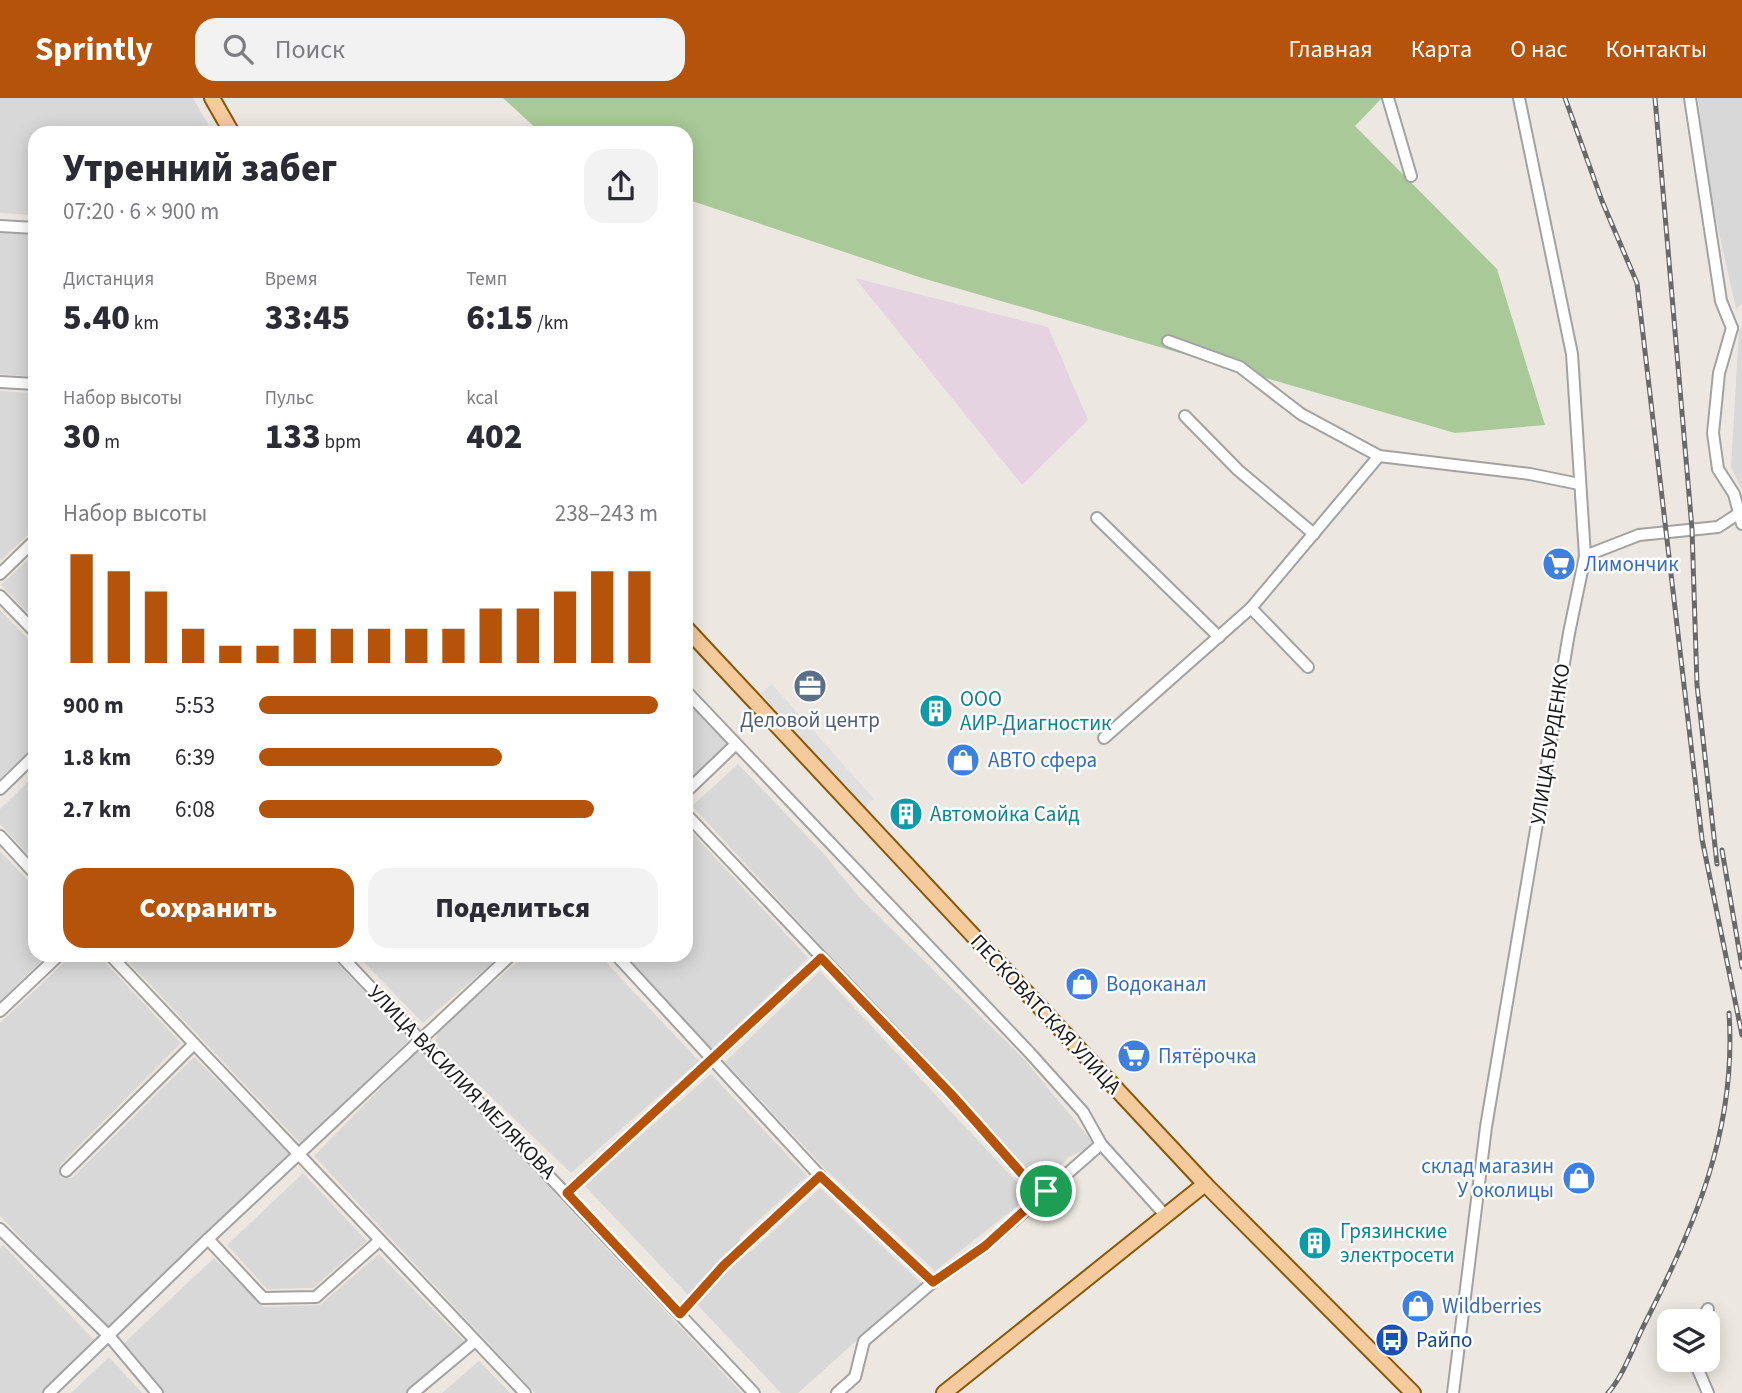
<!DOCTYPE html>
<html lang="ru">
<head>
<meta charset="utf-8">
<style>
  :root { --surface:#fff; --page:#f2f2f3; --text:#2b2b33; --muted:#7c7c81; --accent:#b45309 }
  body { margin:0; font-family:"Source Sans 3",sans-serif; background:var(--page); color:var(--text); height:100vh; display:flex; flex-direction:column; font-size:26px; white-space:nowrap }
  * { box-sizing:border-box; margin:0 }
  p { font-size:23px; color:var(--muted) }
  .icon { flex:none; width:38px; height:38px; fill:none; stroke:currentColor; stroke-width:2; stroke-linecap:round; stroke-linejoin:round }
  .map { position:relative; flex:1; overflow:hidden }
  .sheet { position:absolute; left:28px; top:28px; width:665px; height:836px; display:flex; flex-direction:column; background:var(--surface); border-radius:21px; box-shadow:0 4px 18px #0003 }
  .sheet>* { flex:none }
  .controls { position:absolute; left:1657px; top:1211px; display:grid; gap:14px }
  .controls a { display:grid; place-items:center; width:63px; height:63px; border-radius:14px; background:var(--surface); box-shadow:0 4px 18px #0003; font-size:35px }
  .pin { position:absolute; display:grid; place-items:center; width:60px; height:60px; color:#fff; margin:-30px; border:4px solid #fff; border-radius:50%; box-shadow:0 2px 7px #0007 }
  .round { display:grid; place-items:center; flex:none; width:74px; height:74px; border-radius:21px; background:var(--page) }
  .head { display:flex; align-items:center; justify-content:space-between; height:119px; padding:0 35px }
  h1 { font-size:38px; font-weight:800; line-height:52px }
  .stats { display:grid; grid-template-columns:repeat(3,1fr); gap:10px; height:119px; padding:7px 35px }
  .stats div { display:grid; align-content:center }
  .stats b { font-size:35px; font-weight:800 }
  .stats small { font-size:19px; font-weight:400 }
  .stats p { font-size:19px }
  .chart { height:196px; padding:14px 35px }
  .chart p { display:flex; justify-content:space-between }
  .chart svg { width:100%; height:126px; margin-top:7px; stroke:var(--accent); stroke-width:6 }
  .cta { display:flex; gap:14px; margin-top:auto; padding:14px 35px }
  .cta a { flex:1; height:80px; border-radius:21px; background:var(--accent); color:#fff; font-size:28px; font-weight:800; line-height:80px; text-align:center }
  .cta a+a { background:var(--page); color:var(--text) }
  ul { padding:0 35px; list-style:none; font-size:23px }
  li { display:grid; grid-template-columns:112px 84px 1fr; align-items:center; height:52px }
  li i { height:18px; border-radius:9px; background:var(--accent) }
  header { display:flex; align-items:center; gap:42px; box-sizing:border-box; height:98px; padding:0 35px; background:var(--accent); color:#fff }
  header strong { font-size:33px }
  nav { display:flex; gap:38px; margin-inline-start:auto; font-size:24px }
  .search { width:490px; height:63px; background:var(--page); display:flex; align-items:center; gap:18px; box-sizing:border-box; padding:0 24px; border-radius:21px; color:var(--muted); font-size:26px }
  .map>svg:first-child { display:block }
</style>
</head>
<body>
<header>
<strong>Sprintly</strong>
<div class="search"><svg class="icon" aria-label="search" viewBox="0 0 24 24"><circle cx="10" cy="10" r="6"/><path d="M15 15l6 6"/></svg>Поиск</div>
<nav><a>Главная</a><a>Карта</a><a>О нас</a><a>Контакты</a></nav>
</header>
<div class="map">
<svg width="1742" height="1295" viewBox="0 0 1742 1295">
  <rect width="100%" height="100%" fill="#ece8e1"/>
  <g fill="#d9d8d8">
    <polygon points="0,0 193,0 209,28 198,35 35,35 35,117 0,115"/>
    <polygon points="1698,0 1742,0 1742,206 1736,211 1709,90"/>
    <polygon points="0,133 35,135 35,279 0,276"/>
    <polygon points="1742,229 1742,392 1731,369 1739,232"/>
    <polygon points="0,293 35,295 35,430 0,463"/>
    <polygon points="35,455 35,522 1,487"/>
    <polygon points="0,512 35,548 35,648 0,680"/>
    <polygon points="686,600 729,645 686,685"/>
    <polygon points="738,666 824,756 858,798 1024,961 1095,1047 1069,1059 1043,1085 1033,1077 692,708"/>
    <polygon points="35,677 35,764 0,726 0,711"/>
    <polygon points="686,728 808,860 712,951 625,858 686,858"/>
    <polygon points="0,753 35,790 35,858 46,858 0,903"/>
    <polygon points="71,858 99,858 181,945 60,1067 60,1080 72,1080 194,959 291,1056 110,1233 0,1118 0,925"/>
    <polygon points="123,858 330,858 410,941 301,1046"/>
    <polygon points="358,858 500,858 423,925"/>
    <polygon points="525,858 600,858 699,963 571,1075 435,945 439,930"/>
    <polygon points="820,873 1030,1098 935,1173 826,1072 725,964"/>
    <polygon points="420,950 559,1100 742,1295 535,1295 314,1058"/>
    <polygon points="711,976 807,1078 740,1139 740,1152 752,1153 820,1090 921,1185 798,1295 781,1295 584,1087"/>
    <polygon points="303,1075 367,1143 313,1190 267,1191 227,1147"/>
    <polygon points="3,1147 97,1245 45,1295 0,1295 0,1150"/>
    <polygon points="379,1156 465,1244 407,1295 164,1295 123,1246 214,1160 264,1209 320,1207"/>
    <polygon points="109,1259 142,1295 71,1295"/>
    <polygon points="479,1263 510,1295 442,1295"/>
  </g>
  <polygon fill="#e5d3e2" points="855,180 1048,229 1088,322 1022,387"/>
  <polygon fill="#a9c998" points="503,0 1382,0 1355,28 1497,171 1545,327 1455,335 922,180 686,101 686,35 541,35"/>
  <polygon fill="#dfdfdf" points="772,586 874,701 863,710 761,595"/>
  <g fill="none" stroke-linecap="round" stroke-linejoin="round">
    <defs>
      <g id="minor">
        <polyline points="1388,0 1411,78"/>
        <polyline points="1690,0 1721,203 1732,230"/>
        <polyline points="0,128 35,130"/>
        <polyline points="1732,230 1719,275 1713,335 1718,371 1734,396 1742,426"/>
        <polyline points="1168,243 1240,269 1301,316 1379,358 1530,376 1579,386"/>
        <polyline points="0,284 35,286"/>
        <polyline points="1185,318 1238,372 1314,436"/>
        <polyline points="1097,420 1219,539"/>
        <polyline points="1585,458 1639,437 1718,429 1741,414"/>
        <polyline points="0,476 35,442"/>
        <polyline points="0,498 35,534"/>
        <polyline points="1251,510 1308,569"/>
        <polyline points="686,593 1030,955 1083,1014 1101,1046 1166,1118"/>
        <polyline points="1104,640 1251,510 1379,358"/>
        <polyline points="0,691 35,657"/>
        <polyline points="686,694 736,646"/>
        <polyline points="686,716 952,997 1023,1077 1047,1093"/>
        <polyline points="0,738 35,776"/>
        <polyline points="111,858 525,1295"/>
        <polyline points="341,858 754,1295"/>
        <polyline points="617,858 820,1078 933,1184"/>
        <polyline points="0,913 58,858"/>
        <polyline points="66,1073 194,946"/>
        <polyline points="567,1095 821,860"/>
        <polyline points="0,1131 110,1239 157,1295"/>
        <polyline points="208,1141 263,1200 316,1199 379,1143"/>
        <polyline points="680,1216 724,1167 820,1078"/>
        <polyline points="1701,1223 1708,1211"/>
        <polyline points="1694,1262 1708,1295"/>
        <polyline points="49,1295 208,1141 510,858"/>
        <polyline points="413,1295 474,1244"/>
        <polyline points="837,1295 855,1279 864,1243 933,1184 985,1148 1101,1046"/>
        <polyline points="1453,1295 1486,1029 1569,535 1585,458 1572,256 1519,0"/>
      </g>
      <g id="major">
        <polyline points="212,0 232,35"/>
        <polyline points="686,530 1205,1086 1413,1295"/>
        <polyline points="944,1295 1205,1086"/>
      </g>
    </defs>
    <use href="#minor" stroke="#a2a2a2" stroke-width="14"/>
    <use href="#major" stroke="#88580a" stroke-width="18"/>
    <use href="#minor" stroke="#fff" stroke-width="10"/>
    <use href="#major" stroke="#f5ca9d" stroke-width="14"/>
    <defs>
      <g id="rail">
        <polyline points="1565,0 1602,103 1637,185 1702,741 1742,937"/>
        <polyline points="1655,0 1692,431 1697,587 1717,766"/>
        <polyline points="1722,752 1742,869"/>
        <path d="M 1608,1295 C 1623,1278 1633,1250 1643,1229 C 1695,1128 1737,1031 1729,915"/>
      </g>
    </defs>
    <use href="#rail" stroke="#696969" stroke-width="5"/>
    <use href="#rail" stroke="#fff" stroke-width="2.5" stroke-dasharray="8" stroke-linecap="butt"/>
  </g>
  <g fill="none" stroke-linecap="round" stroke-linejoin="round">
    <defs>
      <polygon id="route" points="821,860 952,997 1023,1077 1046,1093 985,1148 933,1184 820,1078 724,1167 680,1216 567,1095"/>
    </defs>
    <use href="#route" stroke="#fff" stroke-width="14"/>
    <use href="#route" stroke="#b45309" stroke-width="9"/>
  </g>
  <defs>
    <symbol id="supermarket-disc" viewBox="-11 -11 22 22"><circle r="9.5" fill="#3f7fe0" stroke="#fff"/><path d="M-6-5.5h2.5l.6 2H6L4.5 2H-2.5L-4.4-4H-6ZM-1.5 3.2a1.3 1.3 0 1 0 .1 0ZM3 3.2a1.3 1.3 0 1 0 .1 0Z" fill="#fff"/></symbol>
    <symbol id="office-disc" viewBox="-11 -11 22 22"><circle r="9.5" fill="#5c6f8a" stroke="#fff"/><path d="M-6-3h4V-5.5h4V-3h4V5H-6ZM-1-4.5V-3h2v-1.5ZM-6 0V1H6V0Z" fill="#fff"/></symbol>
    <symbol id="building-disc" viewBox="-11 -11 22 22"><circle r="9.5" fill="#0f9aa8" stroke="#fff"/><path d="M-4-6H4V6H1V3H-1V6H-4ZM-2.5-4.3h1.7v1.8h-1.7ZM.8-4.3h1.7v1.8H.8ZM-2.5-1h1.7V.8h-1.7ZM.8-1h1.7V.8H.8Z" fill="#fff"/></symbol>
    <symbol id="shop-disc" viewBox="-11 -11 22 22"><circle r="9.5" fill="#3f7fe0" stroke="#fff"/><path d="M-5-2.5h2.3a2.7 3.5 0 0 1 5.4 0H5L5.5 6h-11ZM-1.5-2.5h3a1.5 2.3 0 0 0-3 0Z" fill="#fff"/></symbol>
    <symbol id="bus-disc" viewBox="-11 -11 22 22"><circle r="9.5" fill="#1a4fb4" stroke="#fff"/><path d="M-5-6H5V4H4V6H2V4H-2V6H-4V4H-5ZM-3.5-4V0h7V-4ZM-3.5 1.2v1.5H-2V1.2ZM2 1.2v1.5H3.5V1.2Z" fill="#fff"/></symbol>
  </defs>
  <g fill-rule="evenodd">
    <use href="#supermarket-disc" x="1540" y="447" width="38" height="38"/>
    <use href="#office-disc" x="791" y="569" width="38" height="38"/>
    <use href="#building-disc" x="917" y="594" width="38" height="38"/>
    <use href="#shop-disc" x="944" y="643" width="38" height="38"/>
    <use href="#building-disc" x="887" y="697" width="38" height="38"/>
    <use href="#shop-disc" x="1063" y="867" width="38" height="38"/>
    <use href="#supermarket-disc" x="1115" y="939" width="38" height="38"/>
    <use href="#shop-disc" x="1560" y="1061" width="38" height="38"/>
    <use href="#building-disc" x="1296" y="1126" width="38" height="38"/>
    <use href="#shop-disc" x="1399" y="1189" width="38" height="38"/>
    <use href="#bus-disc" x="1373" y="1223" width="38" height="38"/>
  </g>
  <g text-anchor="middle" stroke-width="5" stroke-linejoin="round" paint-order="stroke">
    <g font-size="21" fill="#366cbe" stroke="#fff" text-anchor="start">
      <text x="1584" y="473">Лимончик</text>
      <text x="988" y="669">АВТО сфера</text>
      <text x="1106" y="893">Водоканал</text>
      <text x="1158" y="965">Пятёрочка</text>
      <text x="1554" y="1075" text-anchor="end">склад магазин<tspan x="1554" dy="24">У околицы</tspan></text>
      <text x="1442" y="1215">Wildberries</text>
    </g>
    <g font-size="21" fill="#0d838f" stroke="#fff" text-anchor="start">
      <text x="960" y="608">ООО<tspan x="960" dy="24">АИР-Диагностик</tspan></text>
      <text x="930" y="723">Автомойка Сайд</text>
      <text x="1340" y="1140">Грязинские<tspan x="1340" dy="24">электросети</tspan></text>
    </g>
    <g font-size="21" fill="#4e5e75" stroke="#fff">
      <text x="810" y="629">Деловой центр</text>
    </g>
    <g font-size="21" fill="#1b1b1b" stroke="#fff">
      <text transform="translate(1550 646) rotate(-81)" y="7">УЛИЦА БУРДЕНКО</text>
      <text transform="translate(1046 916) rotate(47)" y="7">ПЕСКОВАТСКАЯ УЛИЦА</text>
      <text transform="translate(462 984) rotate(46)" y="7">УЛИЦА ВАСИЛИЯ МЕЛЯКОВА</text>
    </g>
    <g font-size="21" fill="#164399" stroke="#fff" text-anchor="start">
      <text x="1416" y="1249">Райпо</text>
    </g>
  </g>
</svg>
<div class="controls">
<a><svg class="icon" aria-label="layers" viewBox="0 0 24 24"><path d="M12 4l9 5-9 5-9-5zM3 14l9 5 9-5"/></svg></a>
</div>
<div class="pin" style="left:1046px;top:1093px;background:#1e9e55"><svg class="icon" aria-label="arrive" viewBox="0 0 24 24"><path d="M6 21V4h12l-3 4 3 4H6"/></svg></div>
<section class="sheet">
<div class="head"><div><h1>Утренний забег</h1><p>07:20 · 6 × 900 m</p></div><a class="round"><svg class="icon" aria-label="share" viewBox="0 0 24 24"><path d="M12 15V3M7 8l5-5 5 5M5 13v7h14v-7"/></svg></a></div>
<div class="stats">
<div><p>Дистанция</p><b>5.40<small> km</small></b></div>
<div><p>Время</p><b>33:45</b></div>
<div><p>Темп</p><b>6:15<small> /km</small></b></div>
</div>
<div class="stats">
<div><p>Набор высоты</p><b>30<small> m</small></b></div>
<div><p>Пульс</p><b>133<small> bpm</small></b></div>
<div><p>kcal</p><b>402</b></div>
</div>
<div class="chart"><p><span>Набор высоты</span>238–243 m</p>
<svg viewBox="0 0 160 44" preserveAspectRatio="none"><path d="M5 44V6M15 44V12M25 44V19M35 44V32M45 44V38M55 44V38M65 44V32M75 44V32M85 44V32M95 44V32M105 44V32M115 44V25M125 44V25M135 44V19M145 44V12M155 44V12"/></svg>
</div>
<ul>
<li><b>900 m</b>5:53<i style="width:100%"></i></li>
<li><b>1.8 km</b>6:39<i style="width:61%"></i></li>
<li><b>2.7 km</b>6:08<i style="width:84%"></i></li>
</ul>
<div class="cta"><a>Сохранить</a><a>Поделиться</a></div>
</section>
</div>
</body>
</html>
